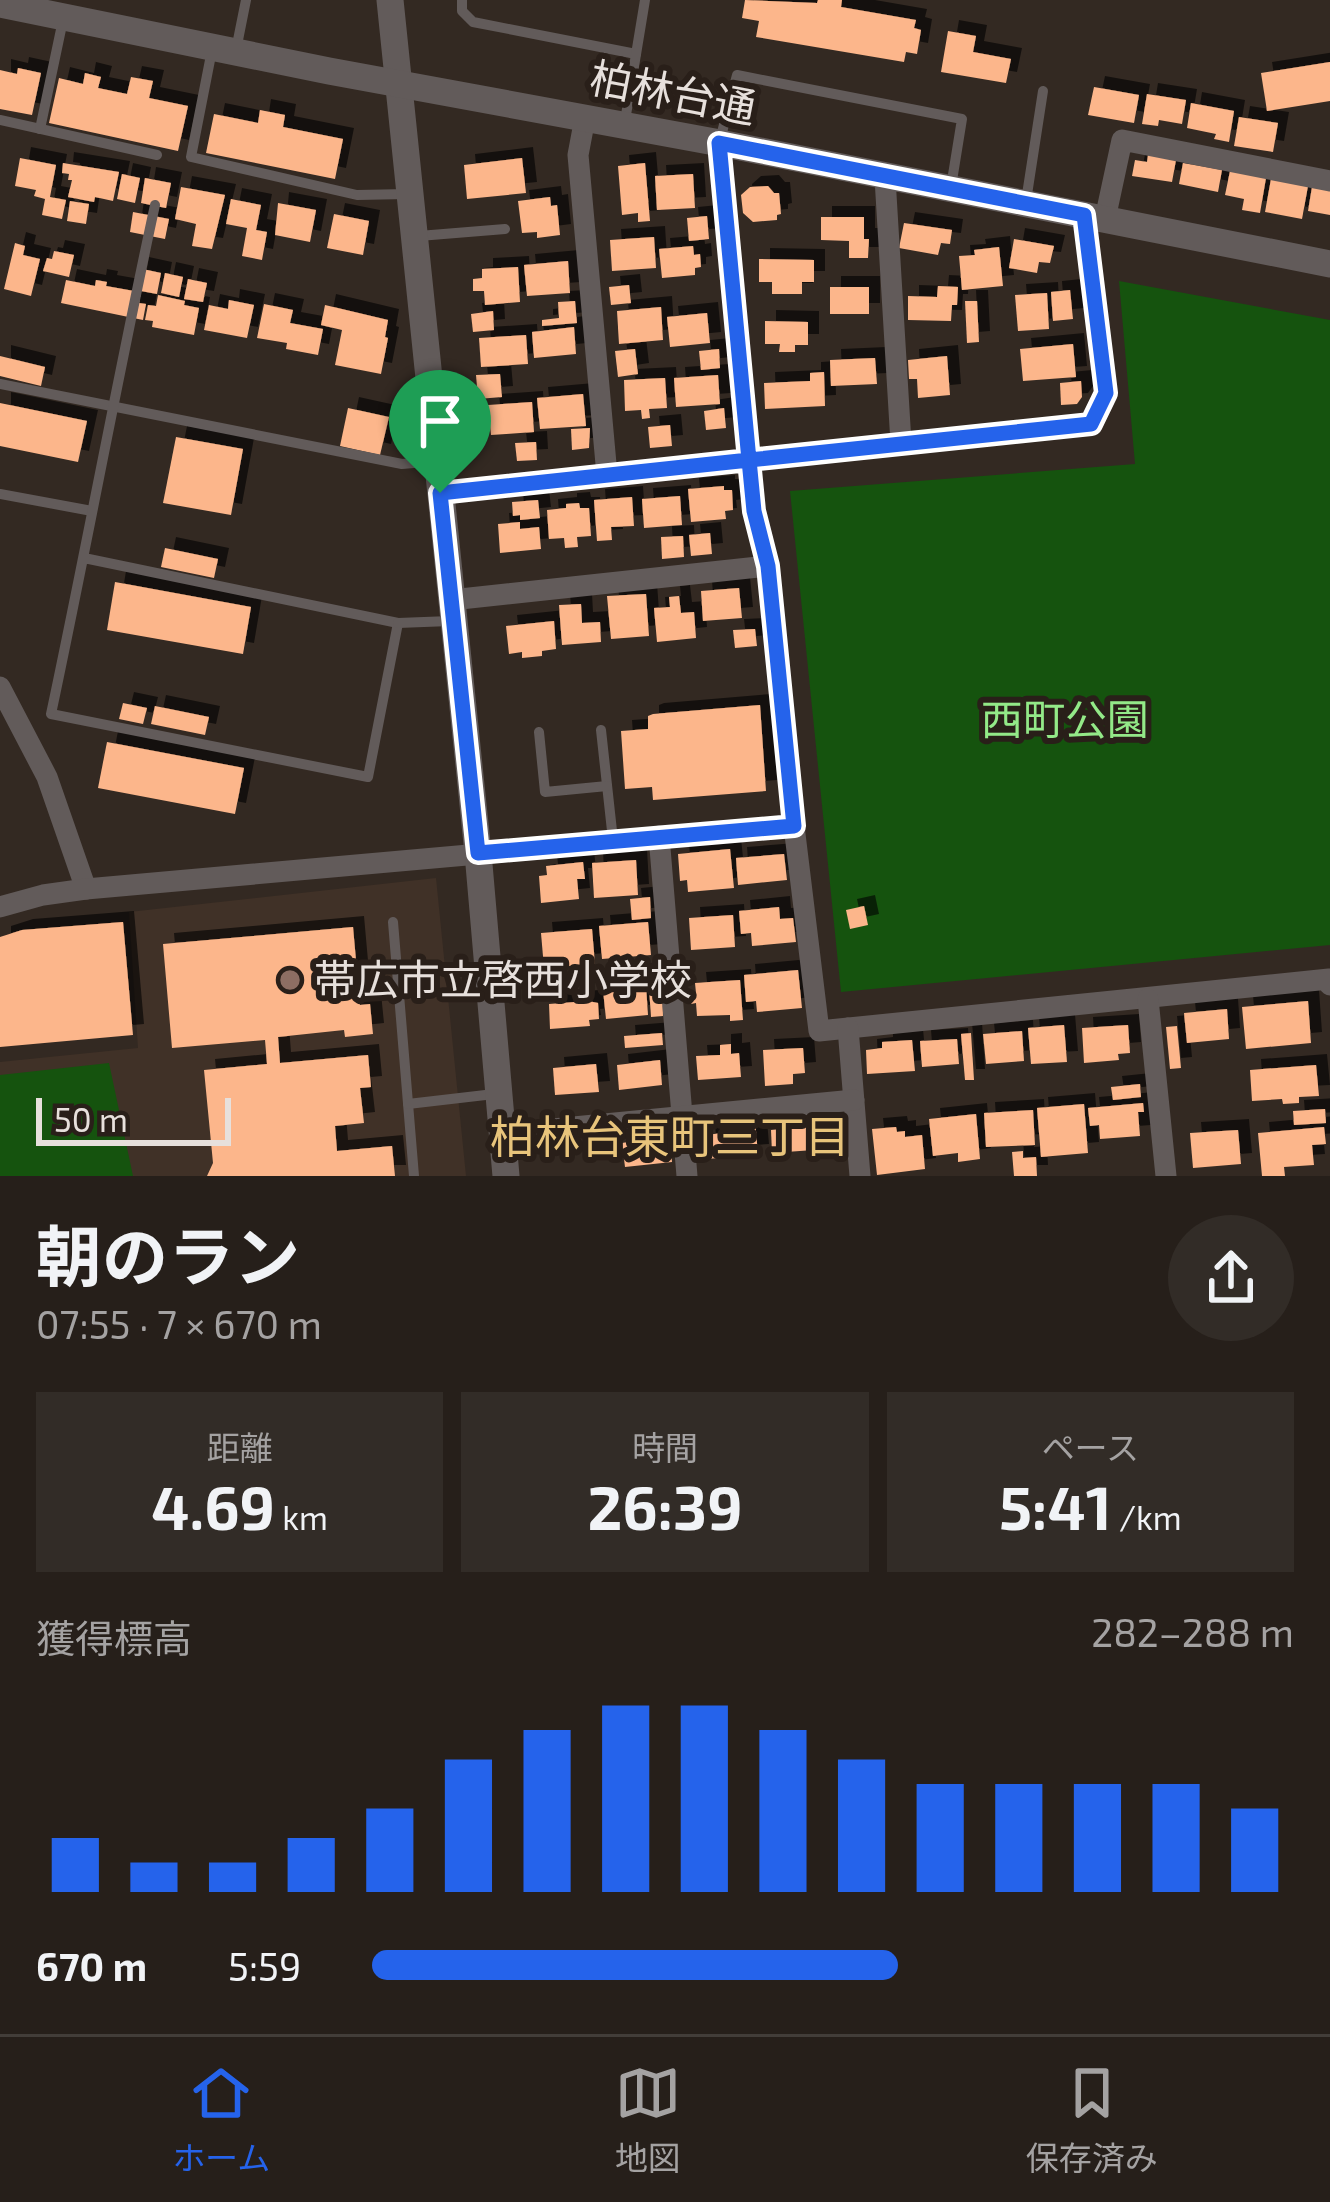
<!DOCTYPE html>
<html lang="ja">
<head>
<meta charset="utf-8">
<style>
  :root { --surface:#261f1a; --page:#322c27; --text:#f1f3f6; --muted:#a4a2a2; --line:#423d39; --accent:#2563eb }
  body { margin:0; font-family:"Exo 2","Noto Sans JP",sans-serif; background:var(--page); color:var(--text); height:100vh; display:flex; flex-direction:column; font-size:45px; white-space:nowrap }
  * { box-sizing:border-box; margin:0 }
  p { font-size:39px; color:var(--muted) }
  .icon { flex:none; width:66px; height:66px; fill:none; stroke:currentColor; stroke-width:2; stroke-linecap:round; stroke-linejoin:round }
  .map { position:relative; height:1176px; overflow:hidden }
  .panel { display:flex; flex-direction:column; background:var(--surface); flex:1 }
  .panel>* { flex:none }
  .scale { position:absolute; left:36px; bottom:30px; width:195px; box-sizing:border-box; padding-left:12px; border:6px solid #e7e0dc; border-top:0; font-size:33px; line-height:42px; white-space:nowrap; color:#e7e0dc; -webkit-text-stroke:9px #291f19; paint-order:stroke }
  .pin { position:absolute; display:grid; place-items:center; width:102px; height:102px; color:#fff; margin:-123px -51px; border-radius:50% 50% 50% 0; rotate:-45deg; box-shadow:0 0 12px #0007 }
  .pin .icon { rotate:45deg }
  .round { display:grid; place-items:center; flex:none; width:126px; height:126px; border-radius:63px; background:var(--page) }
  .head { display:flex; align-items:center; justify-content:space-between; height:204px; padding:0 36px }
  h1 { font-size:66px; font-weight:700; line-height:90px }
  .metrics { display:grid; grid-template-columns:repeat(3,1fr); gap:18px; height:204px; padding:12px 36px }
  .metrics div { display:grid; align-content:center; border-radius:0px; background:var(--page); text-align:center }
  .metrics b { font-size:60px; font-weight:700 }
  .metrics small { font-size:33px; font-weight:400 }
  .metrics p { font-size:33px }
  .chart { height:336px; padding:24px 36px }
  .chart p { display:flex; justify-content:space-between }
  .chart svg { width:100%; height:216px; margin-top:12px; stroke:var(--accent); stroke-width:6 }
  ul { padding:0 36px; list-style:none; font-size:39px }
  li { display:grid; grid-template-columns:192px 144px 1fr; align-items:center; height:90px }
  li i { height:30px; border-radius:15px; background:var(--accent) }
  .tabs { display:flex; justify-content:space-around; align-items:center; height:168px; border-top:3px solid var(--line); background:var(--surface); font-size:33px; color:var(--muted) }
  .tabs a { display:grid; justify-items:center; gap:6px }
  .tabs .active { color:var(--accent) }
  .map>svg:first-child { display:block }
</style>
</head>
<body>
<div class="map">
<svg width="1330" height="1176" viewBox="0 0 1330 1176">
  <defs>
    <filter id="shadow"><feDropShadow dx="11" dy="-11" stdDeviation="0" flood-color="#0009"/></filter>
  </defs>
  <rect width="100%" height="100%" fill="#332922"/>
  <polygon fill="#403127" points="436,878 466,1176 0,1176 0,1062 138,1048 129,912"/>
  <g fill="#15530e">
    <polygon points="1119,281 1330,320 1330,945 841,992 790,491 1135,464"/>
    <polygon points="109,1063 133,1176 0,1176 0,1075"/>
  </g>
  <g fill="#fcb68b" filter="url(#shadow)">
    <polygon points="745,0 817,3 818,0 842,0 841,7 916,20 914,28 921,30 917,54 906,52 904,62 756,37 759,21 742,18"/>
    <polygon points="948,31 976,36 973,52 1011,59 1006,83 941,72"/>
    <polygon points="1330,62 1330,101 1267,111 1261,73"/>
    <polygon points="18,68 41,73 32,115 0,109 0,70 17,74"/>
    <polygon points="85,73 101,77 98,88 127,94 131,77 153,81 149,98 188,106 178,151 49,123 59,78 83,84"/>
    <polygon points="1094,87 1139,95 1134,123 1088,115"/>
    <polygon points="1147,94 1186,100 1182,124 1159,120 1158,126 1142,124"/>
    <polygon points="1191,103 1234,111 1229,142 1214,139 1216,134 1187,128"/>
    <polygon points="260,110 285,115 283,127 343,139 335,179 206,153 214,114 258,123"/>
    <polygon points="1239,117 1278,123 1273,152 1234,146"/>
    <polygon points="1148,155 1176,160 1172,182 1132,176 1135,160 1147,162"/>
    <polygon points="20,158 56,165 50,197 66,200 62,219 42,215 45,199 34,196 36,190 15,186"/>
    <polygon points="522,158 526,193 467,199 464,165"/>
    <polygon points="63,163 119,172 113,201 95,197 94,202 68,197 72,180 68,180 69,174 62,173"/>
    <polygon points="645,163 650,221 638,222 638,213 622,215 618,166"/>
    <polygon points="1183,163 1222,170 1218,192 1179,184"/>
    <polygon points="1230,171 1266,178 1260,213 1242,210 1244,199 1225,195"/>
    <polygon points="122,174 140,178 135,203 117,199"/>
    <polygon points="693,174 695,208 657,210 655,176"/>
    <polygon points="145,178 171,183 166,208 141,203"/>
    <polygon points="1271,179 1308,186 1302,219 1265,212"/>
    <polygon points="768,186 774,193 779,193 781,214 777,215 777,220 753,222 743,213 741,195 750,187"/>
    <polygon points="181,187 225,195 212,249 192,246 196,224 175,219"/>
    <polygon points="1312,187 1330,190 1330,215 1308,211"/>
    <polygon points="550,197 551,206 557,205 560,235 537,238 537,232 522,233 518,201"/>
    <polygon points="231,199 261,205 256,230 267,232 262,260 242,256 247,228 226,224"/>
    <polygon points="70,201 89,204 86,224 67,221"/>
    <polygon points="278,203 316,210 310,242 275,235"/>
    <polygon points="133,212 169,219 165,239 130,232"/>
    <polygon points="334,214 369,221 363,255 327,248"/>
    <polygon points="707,216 709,239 689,241 687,218"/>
    <polygon points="821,217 864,217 864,239 869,239 868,258 849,258 849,241 821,240"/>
    <polygon points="904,223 952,230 950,244 941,243 938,255 899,248"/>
    <polygon points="654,237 656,268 612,271 610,240"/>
    <polygon points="1014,239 1054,246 1050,263 1039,262 1037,273 1009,268"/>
    <polygon points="15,243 25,246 23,255 40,259 31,296 4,289"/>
    <polygon points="693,246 694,255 700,254 701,267 695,268 695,275 662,278 659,249"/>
    <polygon points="999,247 1003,286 962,290 959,256 975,255 974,250"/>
    <polygon points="54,251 74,255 69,277 43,271 47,258 52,259"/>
    <polygon points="759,259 814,260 814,282 802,282 802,294 772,294 772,282 759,282"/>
    <polygon points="568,261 570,293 527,296 524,265"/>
    <polygon points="518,267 520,302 485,305 484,291 473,291 473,279 482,278 482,269"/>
    <polygon points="138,268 161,273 157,294 141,291 139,303 146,304 143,320 61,303 66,280 95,286 96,280 107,282 106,286 134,291"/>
    <polygon points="165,273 183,277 179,297 161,293"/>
    <polygon points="188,279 207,283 203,302 184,299"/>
    <polygon points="629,285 631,303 611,305 609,287"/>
    <polygon points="938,286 958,287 957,305 952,305 951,321 908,320 908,296 937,297"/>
    <rect x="830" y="287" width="39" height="27"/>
    <polygon points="1070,290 1073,319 1053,321 1051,292"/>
    <polygon points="1047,293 1049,329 1018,331 1015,295"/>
    <polygon points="158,295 185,301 184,305 199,308 194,335 152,327 153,321 145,320 148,305 156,306"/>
    <polygon points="229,300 254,305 247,338 204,330 209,305 228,309"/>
    <polygon points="575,301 577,323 542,326 542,320 559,318 558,302"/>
    <polygon points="965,301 977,301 979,342 967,343"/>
    <polygon points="264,304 293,310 290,323 323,329 318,355 286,349 287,343 257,338"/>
    <polygon points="325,305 388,320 385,337 388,338 381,374 335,365 342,330 321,325"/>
    <polygon points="661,307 663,340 619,344 617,311"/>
    <polygon points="493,311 494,330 473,332 471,314"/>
    <polygon points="707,313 710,343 670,347 667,317"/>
    <polygon points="765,321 808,322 808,345 795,345 795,352 779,352 780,344 765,344"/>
    <polygon points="574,327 576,354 534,358 532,332"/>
    <polygon points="526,335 528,364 481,367 479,338"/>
    <polygon points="1073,344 1076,377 1023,381 1020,349"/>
    <polygon points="635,349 638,374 618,377 615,351"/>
    <polygon points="719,349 720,368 701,370 699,351"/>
    <polygon points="0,356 45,367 41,386 0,376"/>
    <polygon points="947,356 950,395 918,398 917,379 909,379 908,360"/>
    <polygon points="875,358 877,384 831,386 830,360"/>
    <polygon points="824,372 825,406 765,409 764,383 810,381 810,373"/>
    <polygon points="500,374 502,397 478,399 476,375"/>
    <polygon points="718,375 720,404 676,407 674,378"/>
    <polygon points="665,378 667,408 649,409 650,418 642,419 641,410 625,411 624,380"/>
    <polygon points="1081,381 1082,397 1077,404 1061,405 1060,383"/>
    <polygon points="583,394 586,426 540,429 537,398"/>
    <polygon points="532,402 534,432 491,435 488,405"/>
    <polygon points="0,403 87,421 78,462 0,446"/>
    <polygon points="348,408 389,417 380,455 340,446"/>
    <polygon points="724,408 726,428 706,430 704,411"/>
    <polygon points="670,425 672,446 650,448 648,427"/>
    <polygon points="590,428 589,448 572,450 571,429"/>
    <polygon points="176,437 243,449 231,515 163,503"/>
    <polygon points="536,442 537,460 517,461 515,443"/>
    <polygon points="724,486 724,490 732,490 733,510 725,511 726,519 691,522 688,489"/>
    <polygon points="680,496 682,525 644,528 642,499"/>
    <polygon points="632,497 634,526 611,527 612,540 597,541 594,500"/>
    <polygon points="538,500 540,518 520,520 520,515 513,516 512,502"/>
    <polygon points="579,503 580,508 589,508 591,536 577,537 578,547 565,548 564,538 549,539 547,510 566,508 566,504"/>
    <polygon points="520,522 520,529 539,527 541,549 500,553 498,524"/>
    <polygon points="710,533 712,554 691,556 689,535"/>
    <polygon points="683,536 684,557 662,559 661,537"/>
    <polygon points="165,548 218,559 214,578 161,567"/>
    <polygon points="115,582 251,607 243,654 107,630"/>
    <polygon points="739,588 742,618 703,621 701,591"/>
    <polygon points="646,594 649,636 611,639 607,596"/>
    <polygon points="679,596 681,613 694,612 696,638 657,642 654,608 670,607 669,597"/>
    <polygon points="581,604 582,623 600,622 601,642 562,645 559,605"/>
    <polygon points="554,621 556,649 542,651 542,656 522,658 522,652 509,654 506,626"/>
    <polygon points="755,629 757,646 735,648 733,630"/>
    <polygon points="123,703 147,708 143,724 119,719"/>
    <polygon points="760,705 766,791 653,800 652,787 625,789 621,731 648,729 648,716 653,714"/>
    <polygon points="155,706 209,717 205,735 151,724"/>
    <polygon points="107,742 244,768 235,814 98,788"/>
    <polygon points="730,849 734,888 688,892 687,880 680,881 678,854"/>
    <polygon points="784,854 787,880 738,885 736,858"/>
    <polygon points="636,860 638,895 594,898 592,863"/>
    <polygon points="583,862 585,879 577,879 579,899 541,903 539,876 547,875 546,866"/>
    <polygon points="650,897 651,918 632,920 630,899"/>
    <polygon points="864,906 868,925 850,929 846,910"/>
    <polygon points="779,907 780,919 793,918 796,942 752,946 751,933 741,934 739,911"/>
    <polygon points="733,915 735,947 691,950 689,918"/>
    <polygon points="123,922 133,1035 0,1047 0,937 22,930"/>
    <polygon points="648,922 651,955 602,959 599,926"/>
    <polygon points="353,927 360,1005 370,1004 373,1034 345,1037 344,1030 278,1037 280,1063 368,1055 371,1087 360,1088 364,1123 335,1126 337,1151 392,1146 395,1176 207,1176 213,1163 204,1070 267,1064 265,1040 172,1048 163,944"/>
    <polygon points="592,929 595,964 544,968 541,933"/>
    <polygon points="798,970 802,1008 757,1012 756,1001 746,1002 744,975"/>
    <polygon points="740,980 743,1020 730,1021 730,1015 697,1016 696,1003 691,1004 690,994 696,993 695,983"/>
    <polygon points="646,986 648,1015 606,1019 603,990"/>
    <polygon points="662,986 663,1016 651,1017 649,987"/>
    <polygon points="588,1001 598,1003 599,1019 589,1020 590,1026 550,1029 549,1004"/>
    <polygon points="1308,1001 1311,1043 1246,1049 1242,1007"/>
    <polygon points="1227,1009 1229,1039 1187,1043 1184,1013"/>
    <polygon points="1064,1025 1067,1062 1031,1064 1028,1028"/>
    <polygon points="1128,1025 1130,1053 1118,1054 1119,1060 1084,1063 1082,1028"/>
    <polygon points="1177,1026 1181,1068 1170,1069 1166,1027"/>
    <polygon points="1022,1031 1024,1061 986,1064 983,1034"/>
    <polygon points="662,1033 663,1045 625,1048 624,1036"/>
    <polygon points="971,1033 974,1080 965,1080 961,1034"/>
    <polygon points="957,1039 959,1064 922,1067 920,1041"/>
    <polygon points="912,1040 915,1071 867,1074 866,1050 882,1048 882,1042"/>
    <polygon points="731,1044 731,1054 739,1053 741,1077 698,1080 696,1056 720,1055 720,1045"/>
    <polygon points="803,1048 805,1073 793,1074 793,1084 765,1086 763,1050"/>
    <polygon points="660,1060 662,1085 619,1090 617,1065"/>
    <polygon points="596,1064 599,1092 555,1095 553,1068"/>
    <polygon points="1316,1065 1319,1096 1299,1097 1299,1103 1283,1104 1282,1099 1252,1101 1250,1070"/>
    <polygon points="1140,1084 1141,1097 1113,1100 1111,1087"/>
    <polygon points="1143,1103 1144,1112 1138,1112 1140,1136 1100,1139 1099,1125 1090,1126 1088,1108"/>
    <polygon points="1084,1104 1088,1153 1041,1157 1037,1108"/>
    <polygon points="1325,1109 1326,1123 1294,1125 1293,1111"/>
    <polygon points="1033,1110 1035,1145 986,1147 984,1113"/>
    <polygon points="976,1114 980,1159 958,1162 958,1153 933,1156 929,1119"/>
    <polygon points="755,1119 758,1155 706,1159 704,1135 734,1132 733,1122"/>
    <polygon points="812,1126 814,1150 772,1153 771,1130"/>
    <polygon points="896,1127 897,1132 905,1131 905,1137 922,1135 925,1169 877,1175 872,1129"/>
    <polygon points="1324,1127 1326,1144 1312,1145 1314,1165 1284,1167 1285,1176 1262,1176 1258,1133"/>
    <polygon points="662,1128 663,1138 670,1138 672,1162 625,1167 622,1143 628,1142 627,1131"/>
    <polygon points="1238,1130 1241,1164 1193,1168 1190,1133"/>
    <polygon points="1023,1151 1023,1158 1036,1157 1037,1176 1014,1176 1012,1152"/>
  </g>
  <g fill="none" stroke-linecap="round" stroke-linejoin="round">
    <g stroke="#625b5a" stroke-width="10">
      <polyline points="462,0 462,11 473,22 636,54"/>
      <polyline points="212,50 191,157 357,195 407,194"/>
      <polyline points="236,50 246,0"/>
      <polyline points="0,120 157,155"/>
      <polyline points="625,121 645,0"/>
      <polyline points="40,129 63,20"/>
      <polyline points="720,140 737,75 962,119 951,187"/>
      <polyline points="1026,201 1043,91"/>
      <polyline points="419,236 505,229"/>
      <polyline points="0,384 402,464 437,461"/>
      <polyline points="0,494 92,511"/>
      <path d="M 84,558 L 398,623 L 368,777 L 51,714 C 87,545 118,375 155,205"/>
      <polyline points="398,623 450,621"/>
      <polyline points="601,730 613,840"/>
      <polyline points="539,732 545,792 607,786"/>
      <polyline points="393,922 414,1176"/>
      <polyline points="408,1104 494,1094"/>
    </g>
    <g stroke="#625b5a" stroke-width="21">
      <polyline points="585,118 578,155 607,475"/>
      <polyline points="720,143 754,511 768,566 794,826 819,1031 1329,979 1330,985"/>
      <polyline points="885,178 901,443"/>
      <polyline points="1105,219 1122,140 1330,181"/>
      <polyline points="440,493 1091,424 1106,393 1084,215"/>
      <polyline points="451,600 768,566"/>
      <polyline points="0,687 47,777 86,889"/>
      <polyline points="659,836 687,1176"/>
      <polyline points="0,907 43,895 86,889 794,826"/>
      <polyline points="1148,999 1166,1176"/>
      <polyline points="848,1028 860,1176"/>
      <polyline points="501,1134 854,1100"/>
    </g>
    <g stroke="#625b5a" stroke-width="27">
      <polyline points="390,0 478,853 506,1176"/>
      <polyline points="0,4 329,71 720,143 1330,264"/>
    </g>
  </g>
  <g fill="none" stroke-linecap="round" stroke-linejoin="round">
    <defs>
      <polyline id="route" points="440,493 478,853 794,826 768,566 754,511 749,460 1091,424 1106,393 1084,215 719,143 749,460 440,493"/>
    </defs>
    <use href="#route" stroke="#fff" stroke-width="24"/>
    <use href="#route" stroke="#2563eb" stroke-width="15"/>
  </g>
  <circle fill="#8d6e63" stroke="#291f19" stroke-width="4.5" cx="290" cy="980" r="12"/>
  <g text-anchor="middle" stroke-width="12" stroke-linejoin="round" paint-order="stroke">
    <g font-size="42" fill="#e7e0dc" stroke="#291f19">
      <text transform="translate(673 93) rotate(11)" y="15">柏林台通</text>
    </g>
    <g font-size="42" fill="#93e988" stroke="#291f19">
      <text x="1065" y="735">西町公園</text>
    </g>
    <g font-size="42" fill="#e7e0dc" stroke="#291f19" text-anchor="start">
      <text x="314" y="995">帯広市立啓西小学校</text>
    </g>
    <g font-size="45" fill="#e8c47b" stroke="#291f19">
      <text x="670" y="1153">柏林台東町三丁目</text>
    </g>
  </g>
</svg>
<div class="scale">50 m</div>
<div class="pin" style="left:440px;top:493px;background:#1e9e55"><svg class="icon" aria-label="arrive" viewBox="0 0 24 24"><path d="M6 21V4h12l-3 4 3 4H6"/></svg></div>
</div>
<section class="panel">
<div class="head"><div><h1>朝のラン</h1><p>07:55 · 7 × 670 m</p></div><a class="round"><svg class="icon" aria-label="share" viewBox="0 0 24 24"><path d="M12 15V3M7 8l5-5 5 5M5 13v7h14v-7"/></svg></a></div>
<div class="metrics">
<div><p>距離</p><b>4.69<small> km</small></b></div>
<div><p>時間</p><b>26:39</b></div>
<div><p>ペース</p><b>5:41<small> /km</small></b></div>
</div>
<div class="chart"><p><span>獲得標高</span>282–288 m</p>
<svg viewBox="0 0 160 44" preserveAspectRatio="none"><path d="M5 44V33M15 44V38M25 44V38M35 44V33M45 44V27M55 44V17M65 44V11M75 44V6M85 44V6M95 44V11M105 44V17M115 44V22M125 44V22M135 44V22M145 44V22M155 44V27"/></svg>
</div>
<ul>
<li><b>670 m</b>5:59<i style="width:57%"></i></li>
</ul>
</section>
<nav class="tabs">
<a class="active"><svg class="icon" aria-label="home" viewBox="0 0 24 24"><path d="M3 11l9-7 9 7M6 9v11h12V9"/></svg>ホーム</a>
<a><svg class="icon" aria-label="map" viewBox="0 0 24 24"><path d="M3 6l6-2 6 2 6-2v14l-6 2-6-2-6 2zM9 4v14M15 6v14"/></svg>地図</a>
<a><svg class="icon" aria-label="saved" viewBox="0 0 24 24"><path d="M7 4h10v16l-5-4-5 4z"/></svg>保存済み</a>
</nav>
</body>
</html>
